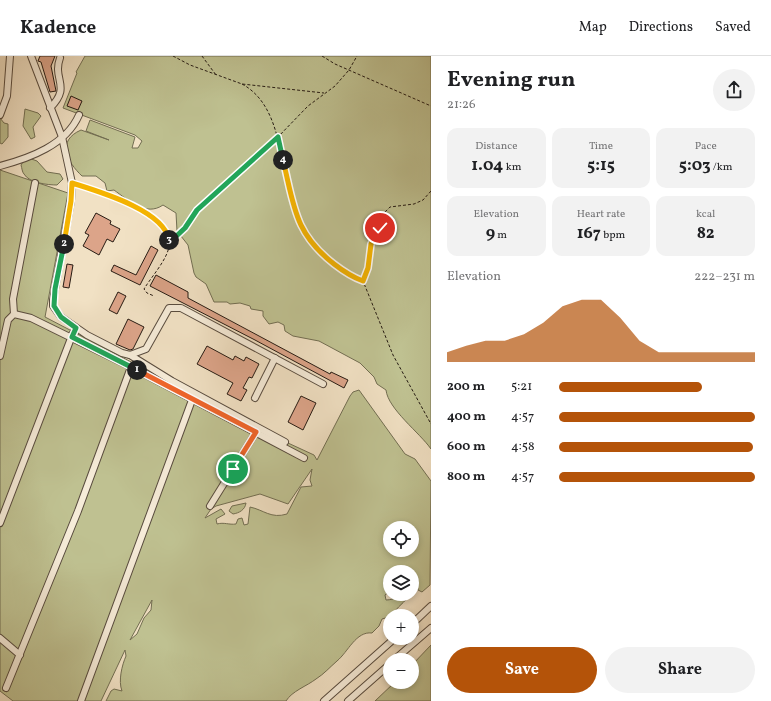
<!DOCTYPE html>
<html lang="en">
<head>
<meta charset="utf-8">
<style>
  :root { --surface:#fff; --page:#f2f2f2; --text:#202124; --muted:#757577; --line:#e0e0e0; --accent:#b45309 }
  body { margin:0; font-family:Vollkorn,serif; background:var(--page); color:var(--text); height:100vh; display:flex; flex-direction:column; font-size:15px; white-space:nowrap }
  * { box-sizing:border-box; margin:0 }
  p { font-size:13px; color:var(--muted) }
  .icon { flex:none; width:22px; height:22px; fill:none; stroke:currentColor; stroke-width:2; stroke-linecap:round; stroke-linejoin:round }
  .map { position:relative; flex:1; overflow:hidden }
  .details { display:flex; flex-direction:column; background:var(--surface); width:340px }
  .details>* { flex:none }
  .buttons { position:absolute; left:383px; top:465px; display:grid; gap:8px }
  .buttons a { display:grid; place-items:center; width:36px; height:36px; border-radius:50%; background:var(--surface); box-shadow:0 2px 6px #0003; font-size:20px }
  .pin { position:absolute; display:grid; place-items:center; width:34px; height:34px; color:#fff; margin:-17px; border:2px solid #fff; border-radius:50%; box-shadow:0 1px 4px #0007 }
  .km { position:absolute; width:20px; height:20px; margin:-10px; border-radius:50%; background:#222; color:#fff; font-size:11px; line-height:20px; text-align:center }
  .round { display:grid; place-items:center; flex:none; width:42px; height:42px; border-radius:21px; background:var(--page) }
  .overview { display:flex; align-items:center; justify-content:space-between; height:68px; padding:0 16px }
  h1 { font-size:22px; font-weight:700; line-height:30px }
  .stats { display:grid; grid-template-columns:repeat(3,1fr); gap:6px; height:68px; padding:4px 16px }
  .stats div { display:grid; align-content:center; border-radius:10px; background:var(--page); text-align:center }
  .stats b { font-size:17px; font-weight:700 }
  .stats small { font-size:11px; font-weight:400 }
  .stats p { font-size:11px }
  .chart { height:112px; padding:8px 16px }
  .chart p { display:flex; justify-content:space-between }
  .chart svg { width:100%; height:72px; margin-top:4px; fill:var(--accent); opacity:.7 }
  .cta { display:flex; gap:8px; margin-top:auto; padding:8px 16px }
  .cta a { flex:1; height:46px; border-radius:24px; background:var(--accent); color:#fff; font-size:16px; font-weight:700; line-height:46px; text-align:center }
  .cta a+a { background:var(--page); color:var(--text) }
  ul { padding:0 16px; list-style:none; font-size:13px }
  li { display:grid; grid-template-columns:64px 48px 1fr; align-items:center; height:30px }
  li i { height:10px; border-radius:5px; background:var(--accent) }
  header { display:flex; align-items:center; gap:24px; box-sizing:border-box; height:56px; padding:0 20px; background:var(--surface); border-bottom:1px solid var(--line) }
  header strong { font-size:19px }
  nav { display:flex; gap:22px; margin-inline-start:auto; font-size:14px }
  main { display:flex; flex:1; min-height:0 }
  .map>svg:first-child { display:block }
</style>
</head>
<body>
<header>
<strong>Kadence</strong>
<nav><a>Map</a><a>Directions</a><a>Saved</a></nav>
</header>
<main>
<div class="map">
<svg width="431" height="645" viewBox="0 0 431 645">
  <rect width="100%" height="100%" fill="#f1e1c4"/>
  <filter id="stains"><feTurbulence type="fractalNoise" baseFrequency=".005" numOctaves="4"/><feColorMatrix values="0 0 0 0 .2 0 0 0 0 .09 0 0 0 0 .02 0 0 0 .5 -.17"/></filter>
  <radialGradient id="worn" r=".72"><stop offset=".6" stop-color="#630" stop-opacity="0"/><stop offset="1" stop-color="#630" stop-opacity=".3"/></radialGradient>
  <g fill="#bfc191" stroke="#726e52" fill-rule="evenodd">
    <path d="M 85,0 L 431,0 L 431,393 C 420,377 388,353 386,334 L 377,328 L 374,321 L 360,307 L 319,285 L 293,280 L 285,275 L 284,269 L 278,266 L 269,268 L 263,260 L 263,255 L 251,253 L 250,250 L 240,247 L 230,248 L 227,246 L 214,246 L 206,228 L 196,221 L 194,217 L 188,189 L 177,175 L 176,157 L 163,149 C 146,161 128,144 114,134 L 107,135 L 105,127 L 96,120 L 82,120 C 67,106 56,85 81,74 L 109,84 L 86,75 L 90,64 L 135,81 L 132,92 L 138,92 L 142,85 L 135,79 L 63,52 L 77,17 L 76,16 Z"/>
    <polygon points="25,53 38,57 41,60 33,71 35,81 31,83 23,70"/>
    <polygon points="0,62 4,67 8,68 8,81 2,88 0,87"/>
    <path d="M 26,101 L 37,105 L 47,116 L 60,118 L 63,123 L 57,129 C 48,129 29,127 24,118 C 22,116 22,112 21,109 Z"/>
    <path d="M 0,114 L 68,137 L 45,261 L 275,381 L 314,399 L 317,404 L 350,340 L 353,336 L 359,334 L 405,398 L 415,403 L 431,425 L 430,529 L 422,536 L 418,534 L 417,529 L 412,534 L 412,516 L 390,516 L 390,535 L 385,539 L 386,544 C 395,544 401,538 410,538 C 405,547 397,550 392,560 L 382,563 L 379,570 L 372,577 C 356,575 348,596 337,605 C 330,611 324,618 316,623 C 307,630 292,635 286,645 L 106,645 L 111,635 L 114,633 L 122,635 C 118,625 122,609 126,600 L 125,594 L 101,645 L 13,645 L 0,635 ZM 312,413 L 310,424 L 312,430 L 301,431 L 287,458 C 271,463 264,454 250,451 L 248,468 L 244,469 L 242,462 L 238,463 L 236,468 C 229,469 224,466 217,468 L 216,463 L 225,458 L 221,453 L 205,462 L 211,453 L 216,450 L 260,438 L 288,448 ZM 390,472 L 412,472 L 412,494 L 390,494 ZM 152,544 L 151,554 L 144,562 L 137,578 L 130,584 Z"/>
    <path d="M 246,447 C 245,454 239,457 233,458 L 229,455 L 232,450 Z"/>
    <polygon points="431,589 431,645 375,645 395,626 412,626 412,609"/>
  </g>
  <g fill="#dca489" stroke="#261b13">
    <polygon points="40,0 55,0 51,10 56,35 50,36 41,6 38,5"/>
    <polygon points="71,40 82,45 78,54 67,50"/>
    <polygon points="96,157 111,165 110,168 120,173 113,186 107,183 99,199 83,190 89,179 85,177"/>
    <polygon points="151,190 158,194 140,229 111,215 114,209 136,219"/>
    <polygon points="67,208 73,209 69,232 63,231"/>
    <polygon points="156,219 188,236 188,242 330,318 331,316 348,324 344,332 255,284 150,230"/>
    <polygon points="118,236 126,240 117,258 109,254"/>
    <polygon points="128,263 144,271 133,293 130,294 116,288"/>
    <polygon points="207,290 233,304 235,300 244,305 246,301 259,308 252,322 249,321 243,332 247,334 241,345 227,338 233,327 197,308"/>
    <polygon points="301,340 316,347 303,374 288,366"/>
  </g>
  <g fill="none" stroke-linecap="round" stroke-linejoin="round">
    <defs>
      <g id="minor">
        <polyline points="31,0 62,81 72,127 71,145 53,244 53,250 61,261 87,279 122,297 130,299 146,293 169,252 181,252 323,328"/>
        <path d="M 50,52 C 72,30 52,24 60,2"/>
        <polyline points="0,59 7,40 10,0"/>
        <path d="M 0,110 C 30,102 66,89 79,59"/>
        <polyline points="14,258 13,243 35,127"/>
        <polyline points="130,299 172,325 285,386"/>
        <polyline points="0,300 8,264 14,258 31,262 131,311 304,402"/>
        <polyline points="255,342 275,302"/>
        <polyline points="210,450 256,376"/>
        <polyline points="0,467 73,277"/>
        <polyline points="412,568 431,550"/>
        <polyline points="0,582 20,599"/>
        <polyline points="394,604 431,572"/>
        <polyline points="6,632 78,455 131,311"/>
        <polyline points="81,645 192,344"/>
        <polyline points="324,645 395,582"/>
        <polyline points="348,645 390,608"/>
      </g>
    </defs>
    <use href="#minor" stroke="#594c3f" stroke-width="8"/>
    <g stroke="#261b13" stroke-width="1" stroke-dasharray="3 2" stroke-linecap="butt">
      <polyline points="173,0 190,9 242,28 324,37"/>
      <polyline points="202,0 216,19"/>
      <polyline points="322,0 335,8 431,50"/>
      <path d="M 242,28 C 281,49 280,106 290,143 C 298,170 312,191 334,207 C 343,214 351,221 362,225"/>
      <path d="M 78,129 C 100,136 176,158 169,191 C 166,205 152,220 144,233 L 147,237 L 154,240"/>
      <polyline points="431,135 423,144 414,148 390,151 384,157 380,172 371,188 368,212 363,225 393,299 431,368"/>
      <polyline points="170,186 185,172 197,154 276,83 308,50 335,30 349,14 357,0"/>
    </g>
    <use href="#minor" stroke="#f6ecd9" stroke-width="6"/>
  </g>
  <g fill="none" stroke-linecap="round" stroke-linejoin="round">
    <defs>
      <polyline id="split-1" points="137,314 256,376 233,413"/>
      <polyline id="split-2" points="64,188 55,233 54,250 61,261 76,272 72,281 137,314"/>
      <path id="split-3" d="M 64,188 L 71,145 L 72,127 C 97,135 164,154 169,184"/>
      <polyline id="split-4" points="169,184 170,186 185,172 197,154 278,81 283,104"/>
      <path id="split-5" d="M 283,104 C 294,149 294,177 334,208 C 343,215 352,221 363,225 L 368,212 L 371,188 L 380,172"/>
    </defs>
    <use href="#split-1" stroke="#fff" stroke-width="8"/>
    <use href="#split-2" stroke="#fff" stroke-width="8"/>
    <use href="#split-3" stroke="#fff" stroke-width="8"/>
    <use href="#split-4" stroke="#fff" stroke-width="8"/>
    <use href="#split-5" stroke="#fff" stroke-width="8"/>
    <use href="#split-1" stroke="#f0652b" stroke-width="5"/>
    <use href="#split-2" stroke="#22a559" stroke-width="5"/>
    <use href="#split-3" stroke="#f5b400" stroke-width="5"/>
    <use href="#split-4" stroke="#22a559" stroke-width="5"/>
    <use href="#split-5" stroke="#f5b400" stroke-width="5"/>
  </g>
  <rect width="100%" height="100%" filter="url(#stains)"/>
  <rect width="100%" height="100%" fill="url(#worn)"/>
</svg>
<div class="buttons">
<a><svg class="icon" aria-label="locate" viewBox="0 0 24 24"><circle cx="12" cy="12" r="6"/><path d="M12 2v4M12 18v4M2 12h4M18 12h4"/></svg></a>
<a><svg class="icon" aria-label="layers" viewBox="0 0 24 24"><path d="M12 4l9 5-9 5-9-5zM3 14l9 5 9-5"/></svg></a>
<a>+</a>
<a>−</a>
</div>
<div class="pin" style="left:233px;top:413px;background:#1e9e55"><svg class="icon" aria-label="arrive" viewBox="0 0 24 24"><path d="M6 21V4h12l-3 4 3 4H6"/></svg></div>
<div class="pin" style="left:380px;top:172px;background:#d93025"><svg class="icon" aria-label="check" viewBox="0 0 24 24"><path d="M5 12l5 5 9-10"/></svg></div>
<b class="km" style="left:137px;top:314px">1</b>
<b class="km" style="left:64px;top:188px">2</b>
<b class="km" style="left:169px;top:184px">3</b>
<b class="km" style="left:283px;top:104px">4</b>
</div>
<section class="details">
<div class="overview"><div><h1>Evening run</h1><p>21:26</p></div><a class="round"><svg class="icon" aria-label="share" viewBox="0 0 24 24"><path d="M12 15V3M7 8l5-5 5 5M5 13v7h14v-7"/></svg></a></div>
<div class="stats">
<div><p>Distance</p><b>1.04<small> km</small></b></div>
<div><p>Time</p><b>5:15</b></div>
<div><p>Pace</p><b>5:03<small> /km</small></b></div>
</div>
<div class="stats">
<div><p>Elevation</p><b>9<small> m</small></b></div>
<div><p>Heart rate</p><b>167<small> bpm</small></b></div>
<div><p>kcal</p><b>82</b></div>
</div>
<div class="chart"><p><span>Elevation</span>222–231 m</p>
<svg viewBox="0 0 160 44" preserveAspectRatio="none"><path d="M0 44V38L10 34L20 31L30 31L40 27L50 20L60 10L70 6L80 6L90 17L100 31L110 38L120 38L130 38L140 38L150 38L160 38V44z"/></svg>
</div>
<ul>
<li><b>200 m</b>5:21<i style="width:73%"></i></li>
<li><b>400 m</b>4:57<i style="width:100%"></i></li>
<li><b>600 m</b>4:58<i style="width:99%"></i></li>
<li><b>800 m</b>4:57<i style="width:100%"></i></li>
</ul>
<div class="cta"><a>Save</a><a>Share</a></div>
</section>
</main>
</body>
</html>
